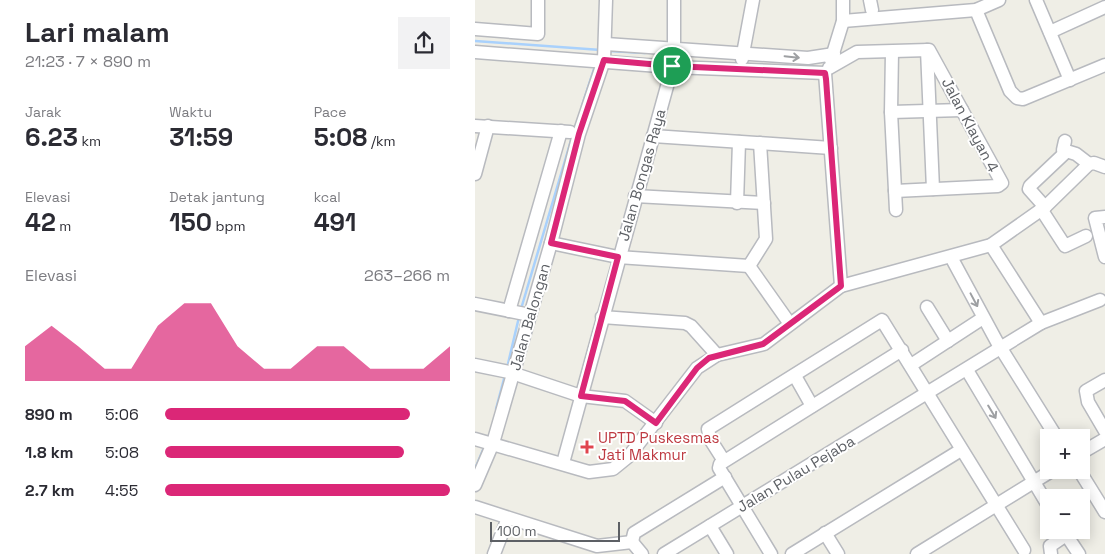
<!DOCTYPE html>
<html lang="id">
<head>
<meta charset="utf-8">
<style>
  :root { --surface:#fff; --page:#f2f2f3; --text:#2b2b33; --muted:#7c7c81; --accent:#db2777 }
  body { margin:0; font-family:"Space Grotesk",sans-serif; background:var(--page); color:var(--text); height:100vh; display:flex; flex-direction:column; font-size:19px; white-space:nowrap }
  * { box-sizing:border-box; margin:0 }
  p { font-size:16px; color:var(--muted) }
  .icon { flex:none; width:28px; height:28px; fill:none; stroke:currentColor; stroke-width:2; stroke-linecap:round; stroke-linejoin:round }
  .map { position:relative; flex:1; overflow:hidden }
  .drawer { display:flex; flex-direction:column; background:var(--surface); width:475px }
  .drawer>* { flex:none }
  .fabs { position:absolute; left:565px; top:429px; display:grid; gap:10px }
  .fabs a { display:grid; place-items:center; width:50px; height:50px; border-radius:0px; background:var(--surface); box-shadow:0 2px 12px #0003; font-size:25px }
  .scale { position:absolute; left:15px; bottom:12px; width:130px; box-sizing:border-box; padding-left:5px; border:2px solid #5d6065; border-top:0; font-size:14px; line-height:18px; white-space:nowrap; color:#5d6065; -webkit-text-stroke:4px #fff; paint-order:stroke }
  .pin { position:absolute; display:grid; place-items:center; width:42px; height:42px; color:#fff; margin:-21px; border:2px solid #fff; border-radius:50%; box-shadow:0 1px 5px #0007 }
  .round { display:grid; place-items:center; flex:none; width:52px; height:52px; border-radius:0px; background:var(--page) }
  .summary { display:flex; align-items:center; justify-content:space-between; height:85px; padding:0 25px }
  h1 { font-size:28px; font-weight:600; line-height:38px }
  .figures { display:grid; grid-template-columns:repeat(3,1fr); gap:8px; height:85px; padding:5px 25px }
  .figures div { display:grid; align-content:center }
  .figures b { font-size:25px; font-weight:600 }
  .figures small { font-size:14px; font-weight:400 }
  .figures p { font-size:14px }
  .chart { height:140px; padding:10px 25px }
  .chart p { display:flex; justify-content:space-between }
  .chart svg { width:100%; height:90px; margin-top:5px; fill:var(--accent); opacity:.7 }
  ul { padding:0 25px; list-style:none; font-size:16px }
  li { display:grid; grid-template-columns:80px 60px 1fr; align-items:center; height:38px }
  li i { height:12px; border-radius:6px; background:var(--accent) }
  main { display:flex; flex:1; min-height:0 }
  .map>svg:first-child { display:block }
</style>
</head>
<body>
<main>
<section class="drawer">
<div class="summary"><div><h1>Lari malam</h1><p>21:23 · 7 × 890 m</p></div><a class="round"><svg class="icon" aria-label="share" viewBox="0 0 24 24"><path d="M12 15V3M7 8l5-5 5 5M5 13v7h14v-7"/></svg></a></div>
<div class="figures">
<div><p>Jarak</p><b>6.23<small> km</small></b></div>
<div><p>Waktu</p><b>31:59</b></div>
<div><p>Pace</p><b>5:08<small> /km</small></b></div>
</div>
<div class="figures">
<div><p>Elevasi</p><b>42<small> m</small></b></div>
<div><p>Detak jantung</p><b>150<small> bpm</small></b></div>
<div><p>kcal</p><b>491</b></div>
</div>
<div class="chart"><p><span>Elevasi</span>263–266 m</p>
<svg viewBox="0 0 160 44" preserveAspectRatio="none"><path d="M0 44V27L10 17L20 27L30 38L40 38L50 17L60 6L70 6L80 27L90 38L100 38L110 27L120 27L130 38L140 38L150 38L160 27V44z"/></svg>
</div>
<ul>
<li><b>890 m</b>5:06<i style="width:86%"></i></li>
<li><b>1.8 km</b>5:08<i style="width:84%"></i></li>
<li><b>2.7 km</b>4:55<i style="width:100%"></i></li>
</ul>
</section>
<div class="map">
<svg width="630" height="554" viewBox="0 0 630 554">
  <rect width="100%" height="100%" fill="#efeee6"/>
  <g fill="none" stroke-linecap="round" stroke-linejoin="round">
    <g stroke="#a9d1fc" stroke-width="2.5">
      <polyline points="0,41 126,50"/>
      <polyline points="134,51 170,53"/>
      <polyline points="107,106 120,66"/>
      <polyline points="46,309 97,137"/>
      <polyline points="32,368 44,317"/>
      <polyline points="21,409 30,375"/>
      <polyline points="0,469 10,445"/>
    </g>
    <defs>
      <g id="minor">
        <polyline points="395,0 397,10"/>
        <polyline points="561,0 595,80"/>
        <polyline points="501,10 535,91 542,98 548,99 630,65"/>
        <polyline points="368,21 501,10 524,0"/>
        <polyline points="0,29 63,34 63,0"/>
        <polyline points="575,32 630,7"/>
        <polyline points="131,44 333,58 359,54"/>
        <polyline points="452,50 458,189"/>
        <polyline points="0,52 197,67 350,73"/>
        <polyline points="417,52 416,112 421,210"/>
        <polyline points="267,59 278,0"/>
        <polyline points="356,60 368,21 368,0"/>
        <polyline points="354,68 382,52 454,50 527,183 523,186 420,191"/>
        <polyline points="350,73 366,286"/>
        <polyline points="416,112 487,110"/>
        <polyline points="0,126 95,132"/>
        <polyline points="178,136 356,148"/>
        <polyline points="590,141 588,150 601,154 614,164"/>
        <polyline points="0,174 13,126"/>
        <polyline points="160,196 289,203"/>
        <polyline points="262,203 264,142"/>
        <polyline points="570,207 554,189 555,186 591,152"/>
        <polyline points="566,209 590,246 611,236"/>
        <polyline points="630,217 620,218 630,257"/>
        <polyline points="76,243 143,257 274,266"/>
        <polyline points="516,245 566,323"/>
        <polyline points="476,257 522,342 582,438"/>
        <polyline points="274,266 291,239 285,143"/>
        <polyline points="274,266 315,324"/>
        <polyline points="0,304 55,315"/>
        <polyline points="452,307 473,341"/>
        <polyline points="34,311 86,131"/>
        <polyline points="127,317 210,323 216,326 242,355"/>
        <polyline points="0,365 34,372 106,396 150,401 181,423"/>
        <polyline points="436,365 508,318"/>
        <polyline points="492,370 574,507"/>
        <polyline points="320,376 337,406"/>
        <polyline points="630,380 611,391 613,402 630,431"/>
        <polyline points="0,439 114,472 138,469 154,456 222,368 242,355 289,344 366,286 516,245 570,207 614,164 619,163 630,167"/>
        <polyline points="606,453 630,439"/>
        <polyline points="249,461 235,439 233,429 407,320 549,550"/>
        <polyline points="88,463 199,61 199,0"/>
        <polyline points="604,470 630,512"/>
        <polyline points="0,485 18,443 76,243 104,134 129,60 131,0"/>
        <polyline points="0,507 122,546 157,542"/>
        <polyline points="235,526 252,554"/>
        <polyline points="588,530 604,554"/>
        <polyline points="350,533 363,554"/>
        <polyline points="157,542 159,533 250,477"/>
        <polyline points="157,542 167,554"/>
        <polyline points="19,554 33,518"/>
        <polyline points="189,554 566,323 625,300"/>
        <polyline points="296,554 244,468 245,464 427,350"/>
        <polyline points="317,554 486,450"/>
        <polyline points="442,554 578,470"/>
        <polyline points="576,554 575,546 591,535"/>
      </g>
    </defs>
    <use href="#minor" stroke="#b8babf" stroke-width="15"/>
    <use href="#minor" stroke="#fff" stroke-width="12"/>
  </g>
  <defs><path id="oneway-shaft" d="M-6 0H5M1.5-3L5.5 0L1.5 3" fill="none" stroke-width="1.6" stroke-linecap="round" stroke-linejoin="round" transform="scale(1.25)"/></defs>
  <g stroke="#9ea0a3">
    <use href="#oneway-shaft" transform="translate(317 57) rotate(6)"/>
    <use href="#oneway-shaft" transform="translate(499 300) rotate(62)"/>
    <use href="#oneway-shaft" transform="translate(517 412) rotate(59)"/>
  </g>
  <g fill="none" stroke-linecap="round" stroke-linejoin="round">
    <defs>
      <polygon id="route" points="129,60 197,66 350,73 351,79 366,286 288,344 234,358 222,368 181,423 150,401 106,396 143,257 76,243 104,134"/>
    </defs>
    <use href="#route" stroke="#fff" stroke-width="10"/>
    <use href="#route" stroke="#db2777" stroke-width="6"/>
  </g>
  <path fill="#e0444e" stroke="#fff" stroke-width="2" d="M109.5 439.5h5v5h5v5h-5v5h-5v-5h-5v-5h5z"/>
  <g text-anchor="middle" stroke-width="4" stroke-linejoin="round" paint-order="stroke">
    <g font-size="15" fill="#5d6065" stroke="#fff">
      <text transform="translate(495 125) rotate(62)" y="5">Jalan Klayan 4</text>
      <text transform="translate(167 175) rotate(-74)" y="5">Jalan Bongas Raya</text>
      <text transform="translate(55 317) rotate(-74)" y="5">Jalan Balongan</text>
      <text transform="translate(321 474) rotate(-31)" y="5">Jalan Pulau Pejaba</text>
    </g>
    <g font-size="15" fill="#be3a42" stroke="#fff" text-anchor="start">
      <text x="123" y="443">UPTD Puskesmas<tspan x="123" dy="17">Jati Makmur</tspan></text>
    </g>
  </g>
</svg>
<div class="fabs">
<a>+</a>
<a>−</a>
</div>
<div class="scale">100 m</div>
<div class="pin" style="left:197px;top:66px;background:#1e9e55"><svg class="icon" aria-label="arrive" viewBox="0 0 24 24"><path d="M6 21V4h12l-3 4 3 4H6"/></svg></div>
</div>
</main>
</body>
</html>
